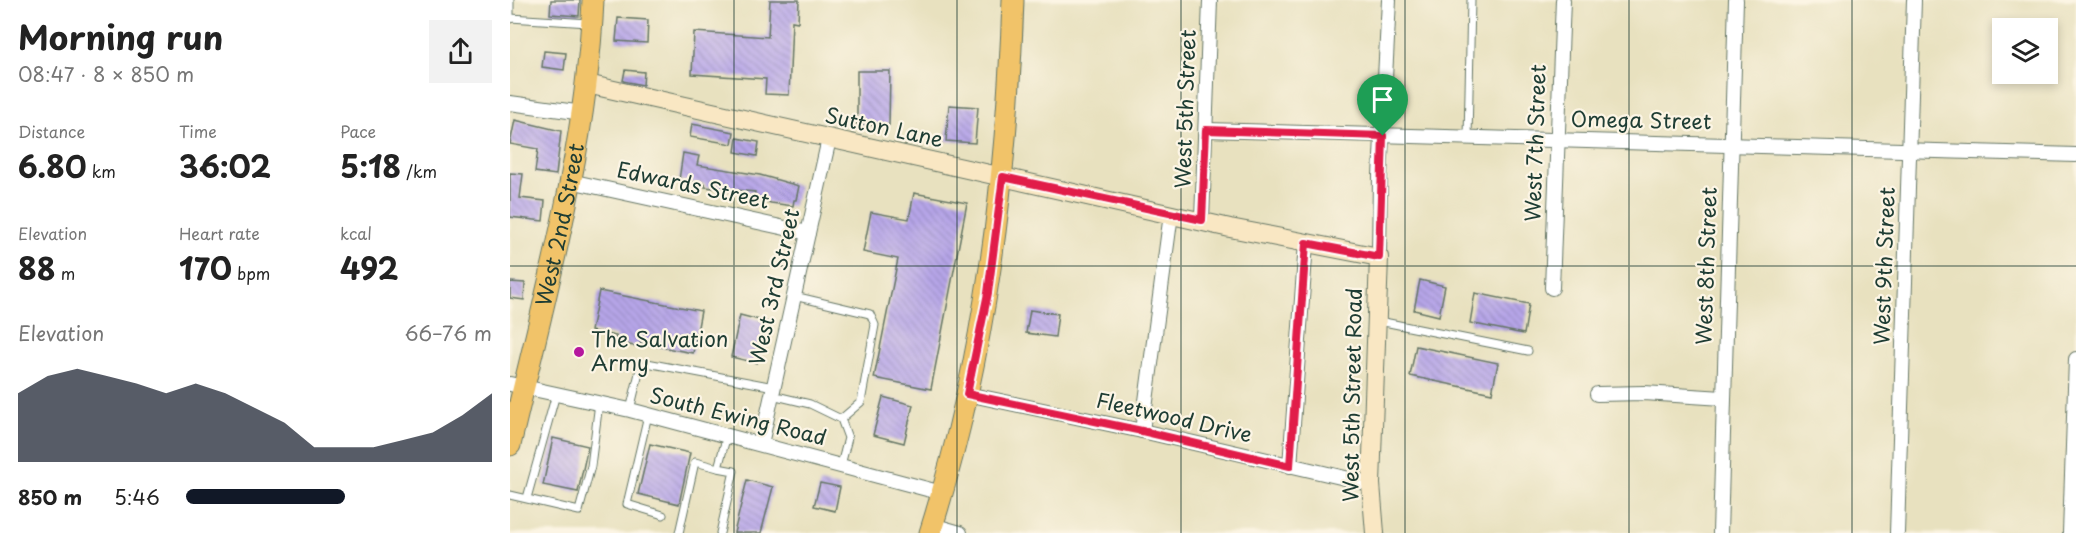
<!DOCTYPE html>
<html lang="en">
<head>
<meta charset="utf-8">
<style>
  :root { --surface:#fff; --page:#f2f2f2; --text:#222; --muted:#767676; --accent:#111827 }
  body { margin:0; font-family:"Playpen Sans",sans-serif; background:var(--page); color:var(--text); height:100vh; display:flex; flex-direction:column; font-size:22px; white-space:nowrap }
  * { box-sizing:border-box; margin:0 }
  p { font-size:20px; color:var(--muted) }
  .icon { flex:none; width:33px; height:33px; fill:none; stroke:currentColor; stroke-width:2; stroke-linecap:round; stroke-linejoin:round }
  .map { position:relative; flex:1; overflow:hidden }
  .sheet { display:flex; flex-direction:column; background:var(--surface); width:510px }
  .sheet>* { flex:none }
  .fabs { position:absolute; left:1482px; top:18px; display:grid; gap:12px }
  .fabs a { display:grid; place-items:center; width:66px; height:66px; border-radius:0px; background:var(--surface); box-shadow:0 3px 9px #0003; font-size:30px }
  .pin { position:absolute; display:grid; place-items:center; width:51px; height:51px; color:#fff; margin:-62px -26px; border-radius:50% 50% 50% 0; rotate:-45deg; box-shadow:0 0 6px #0007 }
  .pin .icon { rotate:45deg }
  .round { display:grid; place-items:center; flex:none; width:63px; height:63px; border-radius:0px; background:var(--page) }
  .head { display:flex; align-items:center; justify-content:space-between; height:102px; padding:0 18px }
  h1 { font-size:33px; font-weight:700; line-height:45px }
  .metrics { display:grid; grid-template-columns:repeat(3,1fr); gap:9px; height:102px; padding:6px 18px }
  .metrics div { display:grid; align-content:center }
  .metrics b { font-size:30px; font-weight:700 }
  .metrics small { font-size:16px; font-weight:400 }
  .metrics p { font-size:16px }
  .chart { height:168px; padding:12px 18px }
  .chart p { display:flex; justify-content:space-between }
  .chart svg { width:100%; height:108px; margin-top:6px; fill:var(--accent); opacity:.7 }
  ul { padding:0 18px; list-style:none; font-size:20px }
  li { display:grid; grid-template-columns:96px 72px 1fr; align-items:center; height:45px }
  li i { height:15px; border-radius:8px; background:var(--accent) }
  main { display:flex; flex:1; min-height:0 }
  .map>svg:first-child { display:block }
</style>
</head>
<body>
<main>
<section class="sheet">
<div class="head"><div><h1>Morning run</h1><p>08:47 · 8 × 850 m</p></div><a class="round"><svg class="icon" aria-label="share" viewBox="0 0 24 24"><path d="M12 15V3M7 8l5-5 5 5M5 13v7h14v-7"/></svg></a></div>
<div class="metrics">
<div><p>Distance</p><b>6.80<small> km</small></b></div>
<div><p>Time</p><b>36:02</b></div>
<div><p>Pace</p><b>5:18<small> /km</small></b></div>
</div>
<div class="metrics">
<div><p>Elevation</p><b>88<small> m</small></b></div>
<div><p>Heart rate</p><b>170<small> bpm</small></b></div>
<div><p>kcal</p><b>492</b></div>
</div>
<div class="chart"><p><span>Elevation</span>66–76 m</p>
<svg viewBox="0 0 160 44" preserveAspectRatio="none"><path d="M0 44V16L10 9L20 6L30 9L40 12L50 16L60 12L70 16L80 22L90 28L100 38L110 38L120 38L130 35L140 32L150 25L160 16V44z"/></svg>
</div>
<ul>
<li><b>850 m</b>5:46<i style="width:52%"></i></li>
</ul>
</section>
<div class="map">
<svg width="1566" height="533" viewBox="0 0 1566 533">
  <defs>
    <pattern id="building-back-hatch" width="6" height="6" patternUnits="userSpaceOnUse" patternTransform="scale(1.5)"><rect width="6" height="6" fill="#b7a6e9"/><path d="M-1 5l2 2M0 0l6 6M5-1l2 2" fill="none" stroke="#9488be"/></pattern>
  </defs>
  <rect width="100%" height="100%" fill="#fcf5e5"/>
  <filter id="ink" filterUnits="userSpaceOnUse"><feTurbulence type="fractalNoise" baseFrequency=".0167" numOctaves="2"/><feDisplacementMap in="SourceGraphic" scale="12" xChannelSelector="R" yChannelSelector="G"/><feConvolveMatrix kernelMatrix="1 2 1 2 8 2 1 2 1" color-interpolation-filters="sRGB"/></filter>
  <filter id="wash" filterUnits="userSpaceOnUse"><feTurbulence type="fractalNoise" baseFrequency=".008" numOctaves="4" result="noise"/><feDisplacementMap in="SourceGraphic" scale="24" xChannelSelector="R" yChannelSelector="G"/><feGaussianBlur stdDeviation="1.35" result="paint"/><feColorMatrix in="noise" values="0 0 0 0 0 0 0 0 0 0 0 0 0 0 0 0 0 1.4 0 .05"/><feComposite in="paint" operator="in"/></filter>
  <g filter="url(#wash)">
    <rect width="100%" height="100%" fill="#e8e1bf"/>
    <g id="blocks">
      <g fill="url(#building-back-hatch)">
        <polygon points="41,0 70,0 69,16 40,14"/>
        <polygon points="260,0 289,0 288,22 282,21 279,95 255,94 256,79 182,74 184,32 258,37"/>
        <polygon points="108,18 138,20 137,43 106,41"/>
        <polygon points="34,51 56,53 54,70 32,67"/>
        <polygon points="115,70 134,72 133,85 113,81"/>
        <polygon points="347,71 380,71 379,125 347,125"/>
        <polygon points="439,105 468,107 465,143 436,141"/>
        <polygon points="5,120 51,131 46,175 25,172 28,149 0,144"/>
        <polygon points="182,124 224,132 222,144 180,137"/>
        <polygon points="227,138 249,142 247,156 225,152"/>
        <polygon points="173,153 189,156 187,165 250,175 289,186 286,200 284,200 283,206 261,203 244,198 245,192 195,187 195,184 169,180"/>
        <polygon points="0,173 13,174 10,198 35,201 33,221 0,217"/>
        <polygon points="404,193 457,203 421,389 364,378 388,259 353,252 361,212 399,219"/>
        <polygon points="910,280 935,286 929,316 904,310"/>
        <polygon points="0,282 15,283 14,300 0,298"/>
        <polygon points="89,291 191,311 183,353 130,343 129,347 105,342 106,336 81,331"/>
        <polygon points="965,293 1019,304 1014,334 960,323"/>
        <polygon points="520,310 548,314 545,337 516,333"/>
        <polygon points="230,315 257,322 247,363 221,357"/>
        <polygon points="906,346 988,363 982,393 900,376"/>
        <polygon points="373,397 403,405 394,443 363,435"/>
        <polygon points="43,438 78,446 68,492 33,485"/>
        <polygon points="140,444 180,453 169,504 128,494"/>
        <polygon points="237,480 263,487 251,533 224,533"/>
        <polygon points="310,483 330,487 325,511 304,506"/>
      </g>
    </g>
  </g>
  <g filter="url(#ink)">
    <use href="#blocks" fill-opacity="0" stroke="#657665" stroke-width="1.5"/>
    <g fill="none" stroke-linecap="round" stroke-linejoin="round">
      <defs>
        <g id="lane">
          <polyline points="0,18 79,23"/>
          <polyline points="0,19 0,0"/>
          <polyline points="958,138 961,0"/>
          <polyline points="284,296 360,314 365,325 351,402 331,419"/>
          <polyline points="869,321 1018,351"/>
          <polyline points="262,395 300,404 331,419 338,438 331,465"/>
          <polyline points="120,410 129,373 137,363 264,387"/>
          <polyline points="138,415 117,504 153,515"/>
          <polyline points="0,495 69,511 81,466 89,403"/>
          <polyline points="17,498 46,394"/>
          <polyline points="169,533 185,462 208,468"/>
          <polyline points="210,533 224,471 208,468 217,435"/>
        </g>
        <g id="street">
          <polyline points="0,103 73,113"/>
          <polyline points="696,130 1566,155"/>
          <polyline points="60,181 298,233"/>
          <polyline points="692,220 700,0"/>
          <polyline points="869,257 870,176 879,0"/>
          <polyline points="1042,288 1053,0"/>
          <polyline points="0,384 120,410 432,493"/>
          <polyline points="457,394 632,431 861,484"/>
          <polyline points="1087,394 1134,393 1213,398"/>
          <polyline points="632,431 661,214"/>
          <polyline points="251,444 319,139"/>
          <polyline points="780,466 796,243"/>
          <polyline points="422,525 450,533"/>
          <polyline points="1210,533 1226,0"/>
          <polyline points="1387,533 1404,0"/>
          <polyline points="1560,533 1566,359"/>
        </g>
        <polyline id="secondary" points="77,84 720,228 869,257 861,484 865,533"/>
        <g id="primary">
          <path id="s1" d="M 0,445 C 34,299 77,149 83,0"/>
          <path d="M 420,533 C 475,360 497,180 503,0"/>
        </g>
      </defs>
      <use href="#lane" stroke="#657665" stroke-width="9"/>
      <use href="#street" stroke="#657665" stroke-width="16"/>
      <use href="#secondary" stroke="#657665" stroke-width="20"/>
      <use href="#primary" stroke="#657665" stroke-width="23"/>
      <use href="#lane" stroke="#fff" stroke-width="7"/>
      <use href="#street" stroke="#fff" stroke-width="14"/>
      <use href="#secondary" stroke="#f9e7c3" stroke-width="18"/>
      <use href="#primary" stroke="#f1c369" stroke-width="21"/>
    </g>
  </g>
  <g fill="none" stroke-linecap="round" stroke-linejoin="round" filter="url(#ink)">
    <defs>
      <polygon id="route" points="696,130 873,136 869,257 796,243 780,466 632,431 457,394 478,293 493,177 692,220"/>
    </defs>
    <use href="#route" stroke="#fff" stroke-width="12"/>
    <use href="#route" stroke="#e11d48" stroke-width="8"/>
  </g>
  <path fill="none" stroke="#1f3d34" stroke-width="1.5" stroke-opacity="0.55" d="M 224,0 L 224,533M 447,0 L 447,533M 671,0 L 671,533M 895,0 L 895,533M 1119,0 L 1119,533M 1342,0 L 1342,533M 0,266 L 1566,266"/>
  <circle fill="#b5179e" stroke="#fcf5e5" stroke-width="2" cx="69" cy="352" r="6"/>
  <g text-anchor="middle" stroke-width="4.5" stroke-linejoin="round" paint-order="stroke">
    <g font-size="21" fill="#1f3d34" stroke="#fcf5e5">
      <text transform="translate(676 109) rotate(-88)" y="7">West 5th Street</text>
      <text transform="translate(1131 121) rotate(1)" y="7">Omega Street</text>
      <text transform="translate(374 128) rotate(12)" y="7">Sutton Lane</text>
      <text transform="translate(1026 143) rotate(-88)" y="7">West 7th Street</text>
      <text transform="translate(183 186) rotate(12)" y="7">Edwards Street</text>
      <text dy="7" stroke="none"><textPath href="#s1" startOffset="226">West 2nd Street</textPath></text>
      <text transform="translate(1197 266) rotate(-88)" y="7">West 8th Street</text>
      <text transform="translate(1375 266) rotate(-88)" y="7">West 9th Street</text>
      <text transform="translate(265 287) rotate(-77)" y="7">West 3rd Street</text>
      <text transform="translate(843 395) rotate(-89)" y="7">West 5th Street Road</text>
      <text transform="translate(228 417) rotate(14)" y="7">South Ewing Road</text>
      <text transform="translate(664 418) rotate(13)" y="7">Fleetwood Drive</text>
    </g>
    <g font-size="21" fill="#1f3d34" stroke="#fcf5e5" text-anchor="start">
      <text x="81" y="347">The Salvation<tspan x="81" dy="24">Army</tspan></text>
    </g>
  </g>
</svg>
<div class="fabs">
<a><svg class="icon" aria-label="layers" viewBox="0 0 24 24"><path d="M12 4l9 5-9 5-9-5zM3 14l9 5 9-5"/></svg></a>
</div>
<div class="pin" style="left:873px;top:136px;background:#1e9e55"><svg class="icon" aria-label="arrive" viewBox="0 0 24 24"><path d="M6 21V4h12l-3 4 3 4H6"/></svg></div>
</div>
</main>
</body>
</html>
